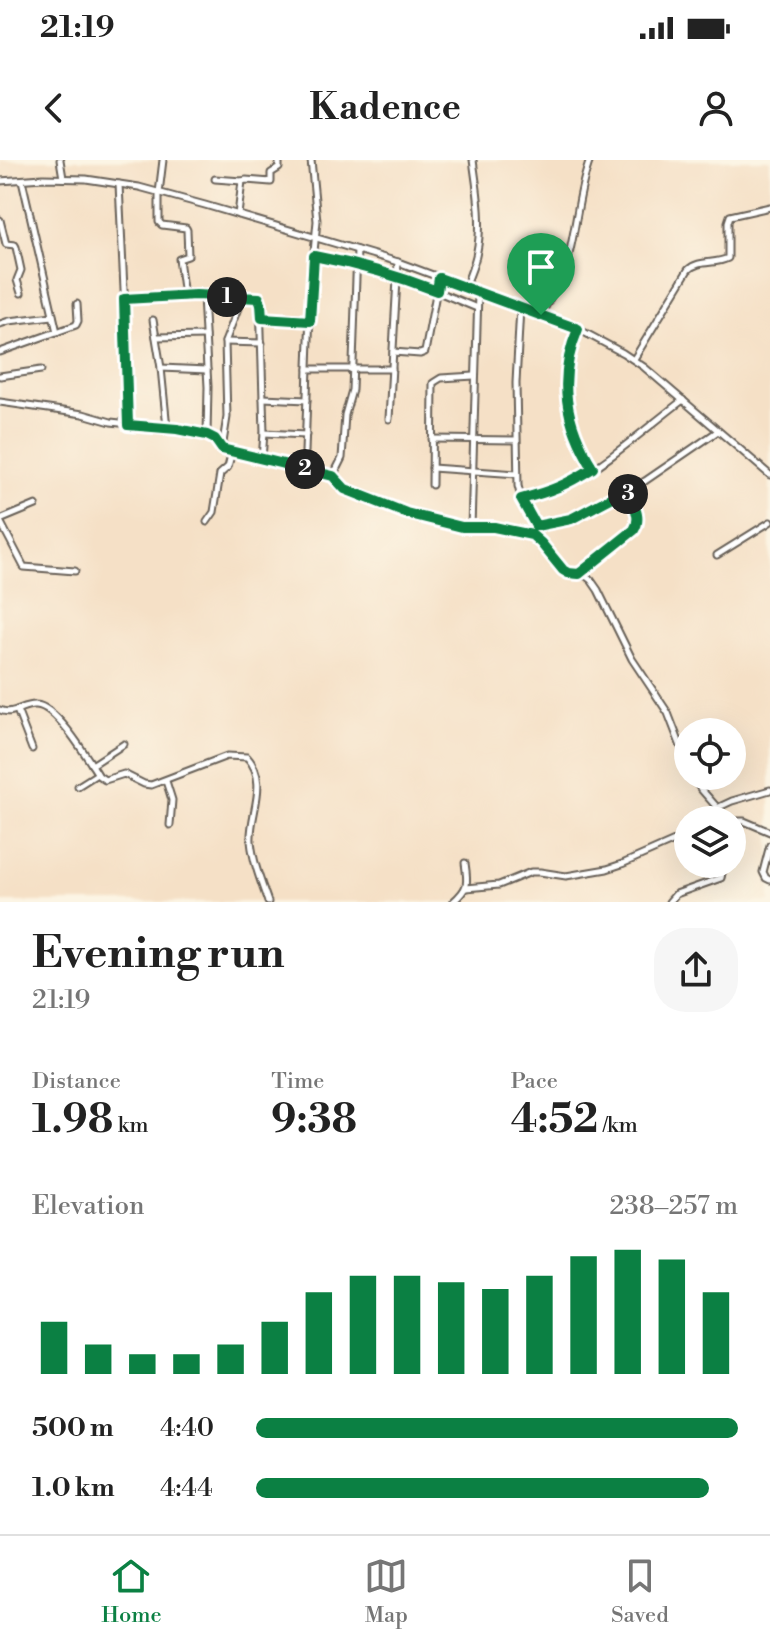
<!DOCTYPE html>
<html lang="en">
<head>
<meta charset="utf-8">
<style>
  :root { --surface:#fff; --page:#f6f6f6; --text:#222; --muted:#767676; --line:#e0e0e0; --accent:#0b8043 }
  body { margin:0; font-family:"Libre Bodoni",serif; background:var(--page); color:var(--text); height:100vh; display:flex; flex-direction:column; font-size:30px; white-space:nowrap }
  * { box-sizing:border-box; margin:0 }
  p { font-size:26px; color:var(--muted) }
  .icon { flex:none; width:44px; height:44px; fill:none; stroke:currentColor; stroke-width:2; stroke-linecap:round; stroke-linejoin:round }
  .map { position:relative; height:742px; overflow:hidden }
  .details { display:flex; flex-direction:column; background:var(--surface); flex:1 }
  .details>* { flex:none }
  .controls { position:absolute; left:674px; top:558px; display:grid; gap:16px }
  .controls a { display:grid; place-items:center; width:72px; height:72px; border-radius:50%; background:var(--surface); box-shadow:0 8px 32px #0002; font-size:40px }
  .pin { position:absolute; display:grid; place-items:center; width:68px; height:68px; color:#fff; margin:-82px -34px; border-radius:50% 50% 50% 0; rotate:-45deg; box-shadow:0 0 8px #0007 }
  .pin .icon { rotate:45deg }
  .km { position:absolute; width:40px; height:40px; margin:-20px; border-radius:50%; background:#222; color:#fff; font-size:22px; line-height:40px; text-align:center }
  .round { display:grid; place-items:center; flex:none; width:84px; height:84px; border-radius:32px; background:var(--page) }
  .overview { display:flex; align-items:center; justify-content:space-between; height:136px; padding:0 32px }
  h1 { font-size:44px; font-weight:700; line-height:60px }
  .figures { display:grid; grid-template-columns:repeat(3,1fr); gap:12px; height:136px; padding:8px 32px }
  .figures div { display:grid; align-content:center }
  .figures b { font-size:40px; font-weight:700 }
  .figures small { font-size:22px; font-weight:400 }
  .figures p { font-size:22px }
  .chart { height:224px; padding:16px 32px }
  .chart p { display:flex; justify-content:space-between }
  .chart svg { width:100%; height:144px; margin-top:8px; stroke:var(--accent); stroke-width:6 }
  ul { padding:0 32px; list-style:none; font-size:26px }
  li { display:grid; grid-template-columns:128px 96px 1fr; align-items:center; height:60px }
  li i { height:20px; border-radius:10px; background:var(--accent) }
  .status { display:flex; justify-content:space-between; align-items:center; height:56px; padding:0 40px; background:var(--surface); direction:ltr }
  .status svg { height:22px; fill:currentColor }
  header { display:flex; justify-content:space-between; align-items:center; height:104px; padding:0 32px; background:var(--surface); font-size:36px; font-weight:700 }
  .menu { display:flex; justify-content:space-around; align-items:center; height:112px; border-top:2px solid var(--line); background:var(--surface); font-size:22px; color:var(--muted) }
  .menu a { display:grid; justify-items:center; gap:4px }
  .menu .active { color:var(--accent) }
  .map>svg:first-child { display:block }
</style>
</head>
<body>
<div class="status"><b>21:19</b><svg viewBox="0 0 49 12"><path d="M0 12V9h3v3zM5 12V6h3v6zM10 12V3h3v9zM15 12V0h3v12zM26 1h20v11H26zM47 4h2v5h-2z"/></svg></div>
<header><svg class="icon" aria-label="back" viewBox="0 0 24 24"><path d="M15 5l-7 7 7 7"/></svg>Kadence<svg class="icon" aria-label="person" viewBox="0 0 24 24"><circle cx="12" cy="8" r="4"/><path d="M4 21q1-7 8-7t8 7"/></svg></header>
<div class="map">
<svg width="770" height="742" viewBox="0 0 770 742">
  <rect width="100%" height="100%" fill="#fcf5e5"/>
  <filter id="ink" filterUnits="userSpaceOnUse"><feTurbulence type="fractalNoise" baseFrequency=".0125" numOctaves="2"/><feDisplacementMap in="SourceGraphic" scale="16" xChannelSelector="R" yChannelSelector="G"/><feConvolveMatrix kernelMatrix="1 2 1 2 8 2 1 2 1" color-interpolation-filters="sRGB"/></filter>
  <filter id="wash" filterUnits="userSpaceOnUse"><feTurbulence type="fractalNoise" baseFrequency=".006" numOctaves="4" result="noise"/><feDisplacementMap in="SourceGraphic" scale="32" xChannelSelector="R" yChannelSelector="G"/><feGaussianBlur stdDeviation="1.8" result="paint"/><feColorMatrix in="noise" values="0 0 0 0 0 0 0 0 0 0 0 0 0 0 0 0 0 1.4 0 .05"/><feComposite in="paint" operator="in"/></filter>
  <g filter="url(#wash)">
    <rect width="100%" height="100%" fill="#f5e0c6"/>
  </g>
  <g filter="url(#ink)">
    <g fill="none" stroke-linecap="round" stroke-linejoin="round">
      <defs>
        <g id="minor">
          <polyline points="60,0 63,18"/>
          <polyline points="163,0 159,33 159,62 162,65 186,68 187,70 188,96 179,99 184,136"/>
          <polyline points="215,19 242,21"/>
          <polyline points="22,20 57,172"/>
          <polyline points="0,21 43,18 86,19 139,27 205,45 398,102 578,169 623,193 644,207 770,315"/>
          <polyline points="119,24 128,214 128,265"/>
          <polyline points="238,55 242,21 246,20 271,22 271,13 279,8 279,0"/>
          <polyline points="0,60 6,84 15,85 16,87 21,110 17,120 21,133"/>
          <polyline points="314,96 356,104 397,115 477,148"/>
          <path d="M 465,128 C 469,116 475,104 477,91 C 483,62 477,29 473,0"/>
          <polyline points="203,136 208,227 207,275"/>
          <polyline points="124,139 196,135 260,139 264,273 262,299"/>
          <polyline points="520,147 516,223 518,326 523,345 536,366 532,375"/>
          <path d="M 541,155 C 551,136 562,118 568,98 C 577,66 578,31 590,0"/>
          <polyline points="262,158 310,161"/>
          <polyline points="153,160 161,208 167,268"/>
          <polyline points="0,164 9,161 53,156"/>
          <path d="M 578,169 C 557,218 565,263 593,308"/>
          <polyline points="156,177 205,176"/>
          <polyline points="225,182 262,183"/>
          <polyline points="0,192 76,165 78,161 77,144"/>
          <polyline points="393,192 420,194 425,192 439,118"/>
          <path d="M 634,199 L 688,110 C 699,99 715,105 728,98 L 728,62 L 730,56 L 770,47"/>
          <polyline points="161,208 207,210"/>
          <polyline points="308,209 392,209"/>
          <polyline points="0,216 41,210"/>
          <polyline points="263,238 307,240"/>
          <polyline points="0,242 83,254 111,262 192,271 212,276 222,289 333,316 345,329 406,353 462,367 494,367 532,375 541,383 563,410 568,413 586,416 591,420 598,430 632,499 668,553 688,605"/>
          <polyline points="389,259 398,102"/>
          <polyline points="264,273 306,275"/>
          <polyline points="432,279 516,280"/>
          <polyline points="222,289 227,257 225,182 242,138"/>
          <polyline points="305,292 311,123 317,61 311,0"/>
          <polyline points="432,308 517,314"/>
          <polyline points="333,316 342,298 345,255 352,230 357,90"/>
          <polyline points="432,325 433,223 441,218 474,216"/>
          <path d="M 521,339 C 537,335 554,332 568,324 C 609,302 646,268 683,240"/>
          <polyline points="0,360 36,345"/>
          <polyline points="0,361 24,407 75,411"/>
          <polyline points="207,362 214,352 220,314 228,307 232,291"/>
          <polyline points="536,366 571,359 595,347 645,321 718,271"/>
          <polyline points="471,368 478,133"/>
          <polyline points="717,395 770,362"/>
          <polyline points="580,413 637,366 638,356 626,330"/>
          <path d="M 0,550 C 13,556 23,544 36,545 C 57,546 88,599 99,616 L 105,620 L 124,614 L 144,624 L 151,625 L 227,596 L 247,597 C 270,622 249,654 251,681 C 253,702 261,722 268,742"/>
          <polyline points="17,550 32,589"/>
          <polyline points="92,605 124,584"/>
          <polyline points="692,616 700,628 728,660"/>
          <polyline points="166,621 172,640 170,665"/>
          <polyline points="78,626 97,614"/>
          <polyline points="717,648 732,641 770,630"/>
          <polyline points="732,661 744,661 770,672"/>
          <polyline points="770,685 763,712 766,718 770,720"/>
          <polyline points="466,728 499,725 531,712 540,712 566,716 607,709 622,704 688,675"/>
          <path d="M 453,742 C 469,728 468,723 465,703"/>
          <polyline points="669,742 676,734 721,718 724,704"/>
        </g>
      </defs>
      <use href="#minor" stroke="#686158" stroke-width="9"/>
      <use href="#minor" stroke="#fff" stroke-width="5"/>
    </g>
  </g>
  <g fill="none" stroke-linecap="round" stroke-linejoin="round" filter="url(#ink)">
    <defs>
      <path id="route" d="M 314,96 C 357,104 396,115 437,131 L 439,118 L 578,169 C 557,219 565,263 593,308 C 566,325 552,331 521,339 L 536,366 L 571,359 L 626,330 C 632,343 643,356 634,370 L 579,414 L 568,413 L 563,410 L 541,383 L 532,375 L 494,367 L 462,367 L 406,353 L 345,329 L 333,316 L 222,289 L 215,279 L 207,275 L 177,269 L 128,265 L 124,139 L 196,135 L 259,138 L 261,144 L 262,158 L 310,161 Z"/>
    </defs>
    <use href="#route" stroke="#fff" stroke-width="16"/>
    <use href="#route" stroke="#0b8043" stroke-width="10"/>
  </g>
</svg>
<div class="controls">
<a><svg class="icon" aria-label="locate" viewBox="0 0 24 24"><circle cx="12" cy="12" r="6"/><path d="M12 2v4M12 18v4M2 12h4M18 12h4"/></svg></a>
<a><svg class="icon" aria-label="layers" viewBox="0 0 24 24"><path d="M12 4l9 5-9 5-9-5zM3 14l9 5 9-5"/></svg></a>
</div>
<div class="pin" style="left:541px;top:155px;background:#1e9e55"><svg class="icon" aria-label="arrive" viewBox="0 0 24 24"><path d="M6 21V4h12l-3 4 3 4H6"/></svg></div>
<b class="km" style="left:227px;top:137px">1</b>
<b class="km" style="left:305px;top:309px">2</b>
<b class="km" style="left:628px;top:334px">3</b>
</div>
<section class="details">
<div class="overview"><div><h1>Evening run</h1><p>21:19</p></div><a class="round"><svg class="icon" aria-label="share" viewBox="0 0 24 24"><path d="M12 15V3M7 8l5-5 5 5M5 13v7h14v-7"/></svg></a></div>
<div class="figures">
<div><p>Distance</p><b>1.98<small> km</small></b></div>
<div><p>Time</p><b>9:38</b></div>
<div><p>Pace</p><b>4:52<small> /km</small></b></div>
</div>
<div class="chart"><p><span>Elevation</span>238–257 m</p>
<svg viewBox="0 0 160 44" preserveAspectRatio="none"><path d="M5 44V28M15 44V35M25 44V38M35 44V38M45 44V35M55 44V28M65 44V19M75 44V14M85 44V14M95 44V16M105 44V18M115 44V14M125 44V8M135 44V6M145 44V9M155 44V19"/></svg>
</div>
<ul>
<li><b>500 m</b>4:40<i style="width:100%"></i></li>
<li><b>1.0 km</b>4:44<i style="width:94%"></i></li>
</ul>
</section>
<nav class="menu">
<a class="active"><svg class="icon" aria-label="home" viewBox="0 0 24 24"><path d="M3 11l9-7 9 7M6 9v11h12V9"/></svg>Home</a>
<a><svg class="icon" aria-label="map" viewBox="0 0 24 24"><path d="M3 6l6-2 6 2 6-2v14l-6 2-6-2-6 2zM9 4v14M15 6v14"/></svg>Map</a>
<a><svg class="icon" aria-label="saved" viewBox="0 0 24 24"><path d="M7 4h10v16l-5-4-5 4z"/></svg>Saved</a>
</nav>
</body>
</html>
